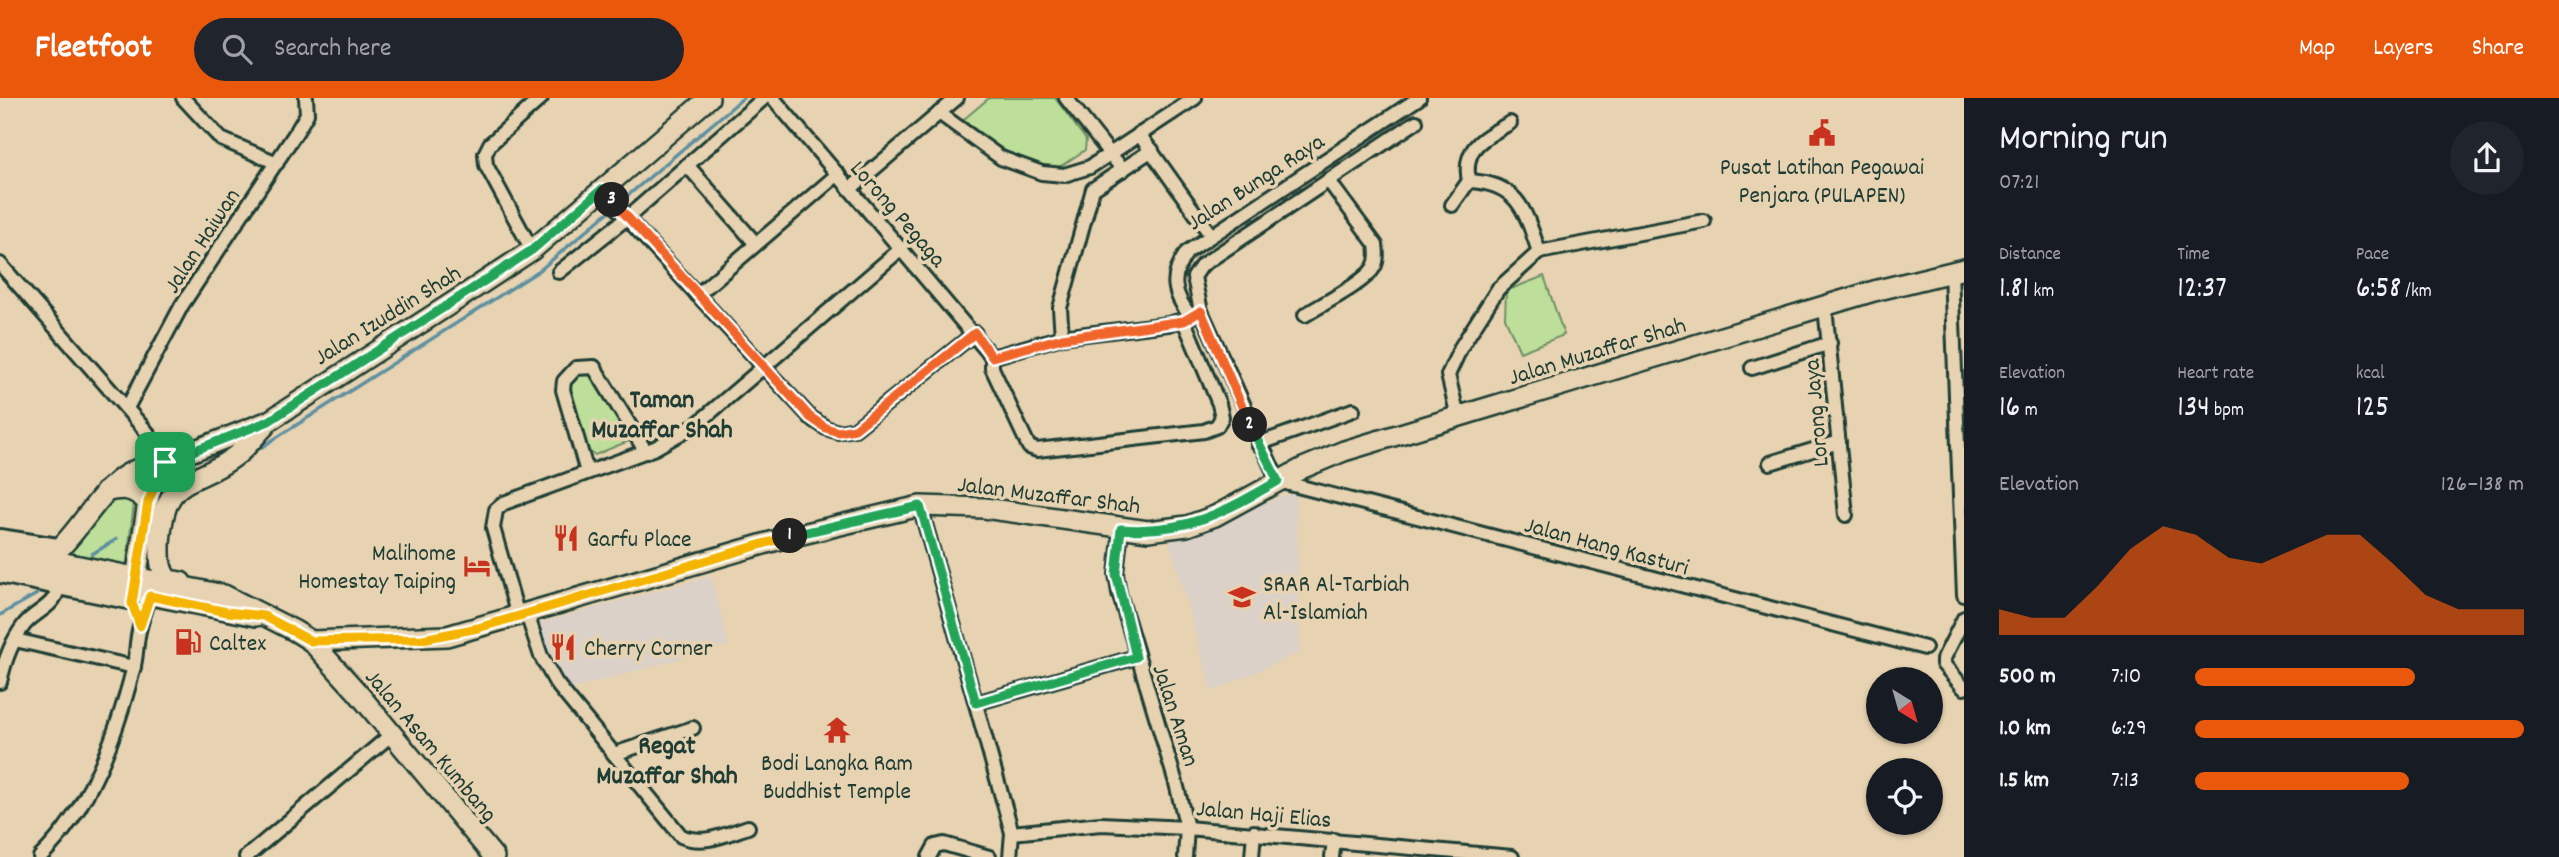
<!DOCTYPE html>
<html lang="en">
<head>
<meta charset="utf-8">
<style>
  :root { --surface:#171b24; --page:#20242c; --text:#f1f3f6; --muted:#9ea1a6; --accent:#ea580c }
  body { margin:0; font-family:Dekko,sans-serif; background:var(--page); color:var(--text); height:100vh; display:flex; flex-direction:column; font-size:26px; white-space:nowrap }
  * { box-sizing:border-box; margin:0 }
  p { font-size:23px; color:var(--muted) }
  .icon { flex:none; width:38px; height:38px; fill:none; stroke:currentColor; stroke-width:2; stroke-linecap:round; stroke-linejoin:round }
  .map { position:relative; flex:1; overflow:hidden }
  .sheet { display:flex; flex-direction:column; background:var(--surface); width:595px }
  .sheet>* { flex:none }
  .needle { width:46px; rotate:143deg }
  .buttons { position:absolute; left:1866px; top:569px; display:grid; gap:14px }
  .buttons a { display:grid; place-items:center; width:77px; height:77px; border-radius:50%; background:var(--surface); box-shadow:0 2px 5px #0004; font-size:35px }
  .pin { position:absolute; display:grid; place-items:center; width:60px; height:60px; color:#fff; margin:-30px; border-radius:14px; box-shadow:0 4px 10px #0006 }
  .km { position:absolute; width:35px; height:35px; margin:-18px; border-radius:50%; background:#222; color:#fff; font-size:19px; line-height:35px; text-align:center }
  .round { display:grid; place-items:center; flex:none; width:74px; height:74px; border-radius:37px; background:var(--page) }
  .overview { display:flex; align-items:center; justify-content:space-between; height:119px; padding:0 35px }
  h1 { font-size:38px; font-weight:600; line-height:52px }
  .metrics { display:grid; grid-template-columns:repeat(3,1fr); gap:10px; height:119px; padding:7px 35px }
  .metrics div { display:grid; align-content:center }
  .metrics b { font-size:30px; font-weight:600 }
  .metrics small { font-size:19px; font-weight:400 }
  .metrics p { font-size:19px }
  .chart { height:196px; padding:14px 35px }
  .chart p { display:flex; justify-content:space-between }
  .chart svg { width:100%; height:126px; margin-top:7px; fill:var(--accent); opacity:.7 }
  ul { padding:0 35px; list-style:none; font-size:23px }
  li { display:grid; grid-template-columns:112px 84px 1fr; align-items:center; height:52px }
  li i { height:18px; border-radius:9px; background:var(--accent) }
  header { display:flex; align-items:center; gap:42px; box-sizing:border-box; height:98px; padding:0 35px; background:var(--accent); color:#fff }
  header strong { font-size:33px }
  nav { display:flex; gap:38px; margin-inline-start:auto; font-size:24px }
  .search { width:490px; height:63px; background:var(--page); display:flex; align-items:center; gap:18px; box-sizing:border-box; padding:0 24px; border-radius:38px; color:var(--muted); font-size:26px }
  main { display:flex; flex:1; min-height:0 }
  .map>svg:first-child { display:block }
</style>
</head>
<body>
<header>
<strong>Fleetfoot</strong>
<div class="search"><svg class="icon" aria-label="search" viewBox="0 0 24 24"><circle cx="10" cy="10" r="6"/><path d="M15 15l6 6"/></svg>Search here</div>
<nav><a>Map</a><a>Layers</a><a>Share</a></nav>
</header>
<main>
<div class="map">
<svg width="1964" height="759" viewBox="0 0 1964 759">
  <rect width="100%" height="100%" fill="#e7d3b1"/>
  <filter id="ink" filterUnits="userSpaceOnUse"><feTurbulence type="fractalNoise" baseFrequency=".0143" numOctaves="2"/><feDisplacementMap in="SourceGraphic" scale="14" xChannelSelector="R" yChannelSelector="G"/><feConvolveMatrix kernelMatrix="1 2 1 2 8 2 1 2 1" color-interpolation-filters="sRGB"/></filter>
  <g filter="url(#ink)">
    <g fill="#dbd1c8">
      <polygon points="1296,393 1300,554 1212,594 1169,443"/>
      <polygon points="711,478 729,547 554,596 536,526"/>
    </g>
    <g fill="#bddf99" stroke="#6e8e66" stroke-width="2">
      <path d="M 989,0 L 1055,0 L 1086,42 L 1085,52 L 1058,70 C 1014,64 996,48 963,22 Z"/>
      <polygon points="1544,178 1564,237 1520,254 1505,220 1506,193"/>
      <polygon points="588,271 631,339 631,342 595,357 587,352 567,298 569,281"/>
      <polygon points="111,398 135,398 126,470 64,456 80,443"/>
    </g>
    <g fill="none" stroke-linecap="round" stroke-linejoin="round">
      <g stroke="#5f90a1" stroke-width="3.5">
        <polyline points="254,354 540,172 743,0"/>
        <polyline points="92,456 117,441"/>
        <polyline points="0,517 37,496"/>
      </g>
      <defs>
        <g id="minor">
          <polyline points="183,0 221,41 277,65"/>
          <polyline points="773,0 992,259"/>
          <polyline points="1066,0 1123,72"/>
          <polyline points="939,15 1001,60 1042,75 1064,77 1090,69 1195,0"/>
          <polyline points="1416,24 1202,167 1194,179 1201,213 1278,383 1925,550"/>
          <polyline points="1139,36 1210,136"/>
          <polyline points="687,67 756,146"/>
          <path d="M 1469,83 C 1462,49 1484,40 1510,25"/>
          <polyline points="850,91 957,0"/>
          <polyline points="601,92 810,319 826,330 838,334 855,331 975,235"/>
          <path d="M 1452,107 L 1469,83 C 1518,85 1525,112 1539,154"/>
          <polyline points="532,152 486,67 485,56 490,46 541,0"/>
          <polyline points="0,166 147,334 165,364"/>
          <polyline points="559,174 628,119 764,0"/>
          <polyline points="1951,174 1964,497"/>
          <polyline points="697,197 838,76"/>
          <polyline points="1825,209 1846,417"/>
          <path d="M 1201,213 L 1191,219 C 1173,196 1169,179 1187,154 L 1419,0"/>
          <path d="M 1305,217 C 1322,206 1365,185 1374,169 C 1378,162 1377,153 1376,147 L 1328,82"/>
          <polyline points="1062,239 1060,210 1093,91 1152,52"/>
          <polyline points="992,259 992,270 1029,349 1037,352 1204,333 1217,328 1222,319 1219,306 1184,223"/>
          <polyline points="992,259 1062,239 1168,226 1190,220"/>
          <polyline points="1752,270 1830,245"/>
          <polyline points="127,310 182,207 297,33 307,16 306,0"/>
          <polyline points="1458,319 1448,277 1461,249 1498,191 1539,154 1704,123"/>
          <polyline points="1258,346 1353,312"/>
          <polyline points="1770,365 1839,344"/>
          <polyline points="587,374 563,292 564,283 576,270 594,269 646,354"/>
          <polyline points="920,408 1006,713 1012,735 1010,759"/>
          <polyline points="1121,431 1116,476 1119,495 1176,685 1187,730 1185,759"/>
          <polyline points="0,438 58,447"/>
          <polyline points="0,478 132,505"/>
          <path d="M 527,516 L 541,558 L 556,585 L 681,738 C 704,748 726,736 748,729"/>
          <polyline points="518,518 493,430 496,412 504,405 655,350 697,326 902,150"/>
          <polyline points="1964,520 1943,562 1943,566 1964,590"/>
          <polyline points="15,542 134,569"/>
          <path d="M 0,584 C 4,565 11,544 24,527 C 34,514 54,509 58,491"/>
          <polyline points="976,605 1136,559"/>
          <polyline points="614,656 693,630"/>
          <polyline points="1012,735 1101,726 1187,730 1512,759"/>
          <path d="M 40,759 C 90,711 116,638 133,572 C 137,558 136,542 140,529 C 143,516 149,505 151,492"/>
          <polyline points="246,759 392,636"/>
          <polyline points="929,759 935,748 944,746 989,759"/>
          <polyline points="1252,759 1254,734"/>
          <polyline points="1332,759 1334,742"/>
        </g>
        <g id="secondary">
          <path d="M 105,394 C 125,389 132,390 148,404"/>
          <polyline points="0,452 224,497 295,533 311,543 358,595 494,759"/>
          <path d="M 33,456 L 54,453 L 62,448 C 97,411 108,371 165,364"/>
          <polyline points="0,467 256,518"/>
          <path d="M 181,484 L 169,482 C 159,473 160,459 160,446 C 165,371 191,393 238,356 C 247,349 255,338 264,329"/>
          <polyline points="134,494 148,404 151,389 165,364 269,323 458,201 532,152 709,0"/>
          <polyline points="311,543 447,538 781,441 920,408 984,410 1148,433 1187,428 1215,418 1303,370 1344,353 1874,193 1964,171"/>
        </g>
      </defs>
      <use href="#minor" stroke="#1f3d34" stroke-width="18"/>
      <use href="#secondary" stroke="#1f3d34" stroke-width="24"/>
      <use href="#minor" stroke="#e7d3b1" stroke-width="12"/>
      <use href="#secondary" stroke="#e7d3b1" stroke-width="19"/>
    </g>
  </g>
  <g fill="none" stroke-linecap="round" stroke-linejoin="round" filter="url(#ink)">
    <defs>
      <polyline id="split-1" points="165,364 148,404 136,480 132,505 140,528 150,498 227,514 264,518 311,543 423,541 478,530 790,438"/>
      <path id="split-2" d="M 790,438 L 920,408 L 976,605 L 1136,559 L 1116,476 L 1121,431 C 1185,436 1225,414 1278,383 L 1250,327"/>
      <polyline id="split-3" points="612,102 810,319 826,330 838,334 855,331 975,235 992,259 1062,240 1184,223 1201,213 1250,327"/>
      <polyline id="split-4" points="165,364 269,323 532,152 601,92 612,102"/>
    </defs>
    <use href="#split-1" stroke="#fff" stroke-width="14"/>
    <use href="#split-2" stroke="#fff" stroke-width="14"/>
    <use href="#split-3" stroke="#fff" stroke-width="14"/>
    <use href="#split-4" stroke="#fff" stroke-width="14"/>
    <use href="#split-1" stroke="#f5b400" stroke-width="9"/>
    <use href="#split-2" stroke="#22a559" stroke-width="9"/>
    <use href="#split-3" stroke="#f0652b" stroke-width="9"/>
    <use href="#split-4" stroke="#22a559" stroke-width="9"/>
  </g>
  <defs>
    <symbol id="civic-bare" viewBox="-9 -9 18 18"><path d="M-.6-6.5H3V-4.5H.6V-3L4-1V1h2V6H-6V1h2V-1L-.6-3ZM-1.2 2.5V6h2.4V2.5Z" fill="#c8321e" stroke="#e7d3b1" stroke-width="2.5" paint-order="stroke"/></symbol>
    <symbol id="restaurant-bare" viewBox="-9 -9 18 18"><path d="M-5-6h1v4h1v-4h1v4h1v-4h1v5L-1.5 .5V6h-2V.5L-5-1ZM5-6V6H3V1.5H1.5Q1.5-4 5-6Z" fill="#c8321e" stroke="#e7d3b1" stroke-width="2.5" paint-order="stroke"/></symbol>
    <symbol id="hotel-bare" viewBox="-9 -9 18 18"><path d="M-6-4.5h1.5V1H6V5H4.5V3h-9V5H-6ZM-4 0a1.8 1.8 0 1 1 3.6 0ZM.5 0V-2.5h3Q6-2.5 6 0Z" fill="#c8321e" stroke="#e7d3b1" stroke-width="2.5" paint-order="stroke"/></symbol>
    <symbol id="school-bare" viewBox="-9 -9 18 18"><path d="M0-5L7-2L0 1L-7-2ZM-4 1L0 2.5L4 1V4Q0 6-4 4Z" fill="#c8321e" stroke="#e7d3b1" stroke-width="2.5" paint-order="stroke"/></symbol>
    <symbol id="fuel-bare" viewBox="-9 -9 18 18"><path d="M-5.5-6h7V0h2V4h1.3V-2.5L3-4.5l.8-.8L6-3V5H2.5V1h-1V6h-7ZM-4.2-4.7v3.2H.2V-4.7Z" fill="#c8321e" stroke="#e7d3b1" stroke-width="2.5" paint-order="stroke"/></symbol>
    <symbol id="temple-bare" viewBox="-9 -9 18 18"><path d="M0-6L5-2H3V0L6.5 2.5H4V6H1.5V3h-3V6H-4V2.5H-6.5L-3 0V-2H-5Z" fill="#c8321e" stroke="#e7d3b1" stroke-width="2.5" paint-order="stroke"/></symbol>
  </defs>
  <g fill-rule="evenodd">
    <use href="#civic-bare" x="1803" y="16" width="38" height="38"/>
    <use href="#restaurant-bare" x="547" y="421" width="38" height="38"/>
    <use href="#hotel-bare" x="458" y="449" width="38" height="38"/>
    <use href="#school-bare" x="1223" y="480" width="38" height="38"/>
    <use href="#fuel-bare" x="169" y="525" width="38" height="38"/>
    <use href="#restaurant-bare" x="544" y="530" width="38" height="38"/>
    <use href="#temple-bare" x="818" y="613" width="38" height="38"/>
  </g>
  <g text-anchor="middle" stroke-width="7" stroke-linejoin="round" paint-order="stroke">
    <g font-size="24" fill="#1f3d34" stroke="#e7d3b1" text-anchor="start">
      <text x="1822" y="76" text-anchor="middle">Pusat Latihan Pegawai<tspan x="1822" dy="28">Penjara (PULAPEN)</tspan></text>
      <text x="587" y="448">Garfu Place</text>
      <text x="456" y="462" text-anchor="end">Malihome<tspan x="456" dy="28">Homestay Taiping</tspan></text>
      <text x="1263" y="493">SRAR Al-Tarbiah<tspan x="1263" dy="28">Al-Islamiah</tspan></text>
      <text x="209" y="552">Caltex</text>
      <text x="584" y="557">Cherry Corner</text>
      <text x="837" y="672" text-anchor="middle">Bodi Langka Ram<tspan x="837" dy="28">Buddhist Temple</tspan></text>
    </g>
    <g font-size="24" fill="#1f3d34" stroke="#e7d3b1">
      <text transform="translate(1255 83) rotate(-33)" y="8">Jalan Bunga Raya</text>
      <text transform="translate(899 115) rotate(49)" y="8">Lorong Pegaga</text>
      <text transform="translate(201 142) rotate(-57)" y="8">Jalan Haiwan</text>
      <text transform="translate(387 216) rotate(-32)" y="8">Jalan Izuddin Shah</text>
      <text transform="translate(1597 252) rotate(-17)" y="8">Jalan Muzaffar Shah</text>
      <text transform="translate(1815 315) rotate(-95)" y="8">Lorong Jaya</text>
      <text transform="translate(1049 396) rotate(7)" y="8">Jalan Muzaffar Shah</text>
      <text transform="translate(1607 447) rotate(15)" y="8">Jalan Hang Kasturi</text>
      <text transform="translate(1177 617) rotate(72)" y="8">Jalan Aman</text>
      <text transform="translate(432 647) rotate(50)" y="8">Jalan Asam Kumbang</text>
      <text transform="translate(1264 715) rotate(5)" y="8">Jalan Haji Elias</text>
    </g>
    <g font-size="26" font-weight="bold" fill="#1f3d34" stroke="#e7d3b1">
      <text x="662" y="309">Taman<tspan x="662" dy="30">Muzaffar Shah</tspan></text>
      <text x="667" y="655">Regat<tspan x="667" dy="30">Muzaffar Shah</tspan></text>
    </g>
  </g>
</svg>
<div class="buttons">
<a><svg class="needle" viewBox="-14 -14 28 28"><path d="M0-13l5 13h-10z" fill="#e53935"/><path d="M0 13l5-13h-10z" fill="#9ea1a6"/></svg></a>
<a><svg class="icon" aria-label="locate" viewBox="0 0 24 24"><circle cx="12" cy="12" r="6"/><path d="M12 2v4M12 18v4M2 12h4M18 12h4"/></svg></a>
</div>
<div class="pin" style="left:165px;top:364px;background:#1e9e55"><svg class="icon" aria-label="arrive" viewBox="0 0 24 24"><path d="M6 21V4h12l-3 4 3 4H6"/></svg></div>
<b class="km" style="left:790px;top:438px">1</b>
<b class="km" style="left:1250px;top:327px">2</b>
<b class="km" style="left:612px;top:102px">3</b>
</div>
<section class="sheet">
<div class="overview"><div><h1>Morning run</h1><p>07:21</p></div><a class="round"><svg class="icon" aria-label="share" viewBox="0 0 24 24"><path d="M12 15V3M7 8l5-5 5 5M5 13v7h14v-7"/></svg></a></div>
<div class="metrics">
<div><p>Distance</p><b>1.81<small> km</small></b></div>
<div><p>Time</p><b>12:37</b></div>
<div><p>Pace</p><b>6:58<small> /km</small></b></div>
</div>
<div class="metrics">
<div><p>Elevation</p><b>16<small> m</small></b></div>
<div><p>Heart rate</p><b>134<small> bpm</small></b></div>
<div><p>kcal</p><b>125</b></div>
</div>
<div class="chart"><p><span>Elevation</span>126–138 m</p>
<svg viewBox="0 0 160 44" preserveAspectRatio="none"><path d="M0 44V35L10 38L20 38L30 27L40 14L50 6L60 9L70 17L80 19L90 14L100 9L110 9L120 19L130 30L140 35L150 35L160 35V44z"/></svg>
</div>
<ul>
<li><b>500 m</b>7:10<i style="width:67%"></i></li>
<li><b>1.0 km</b>6:29<i style="width:100%"></i></li>
<li><b>1.5 km</b>7:13<i style="width:65%"></i></li>
</ul>
</section>
</main>
</body>
</html>
